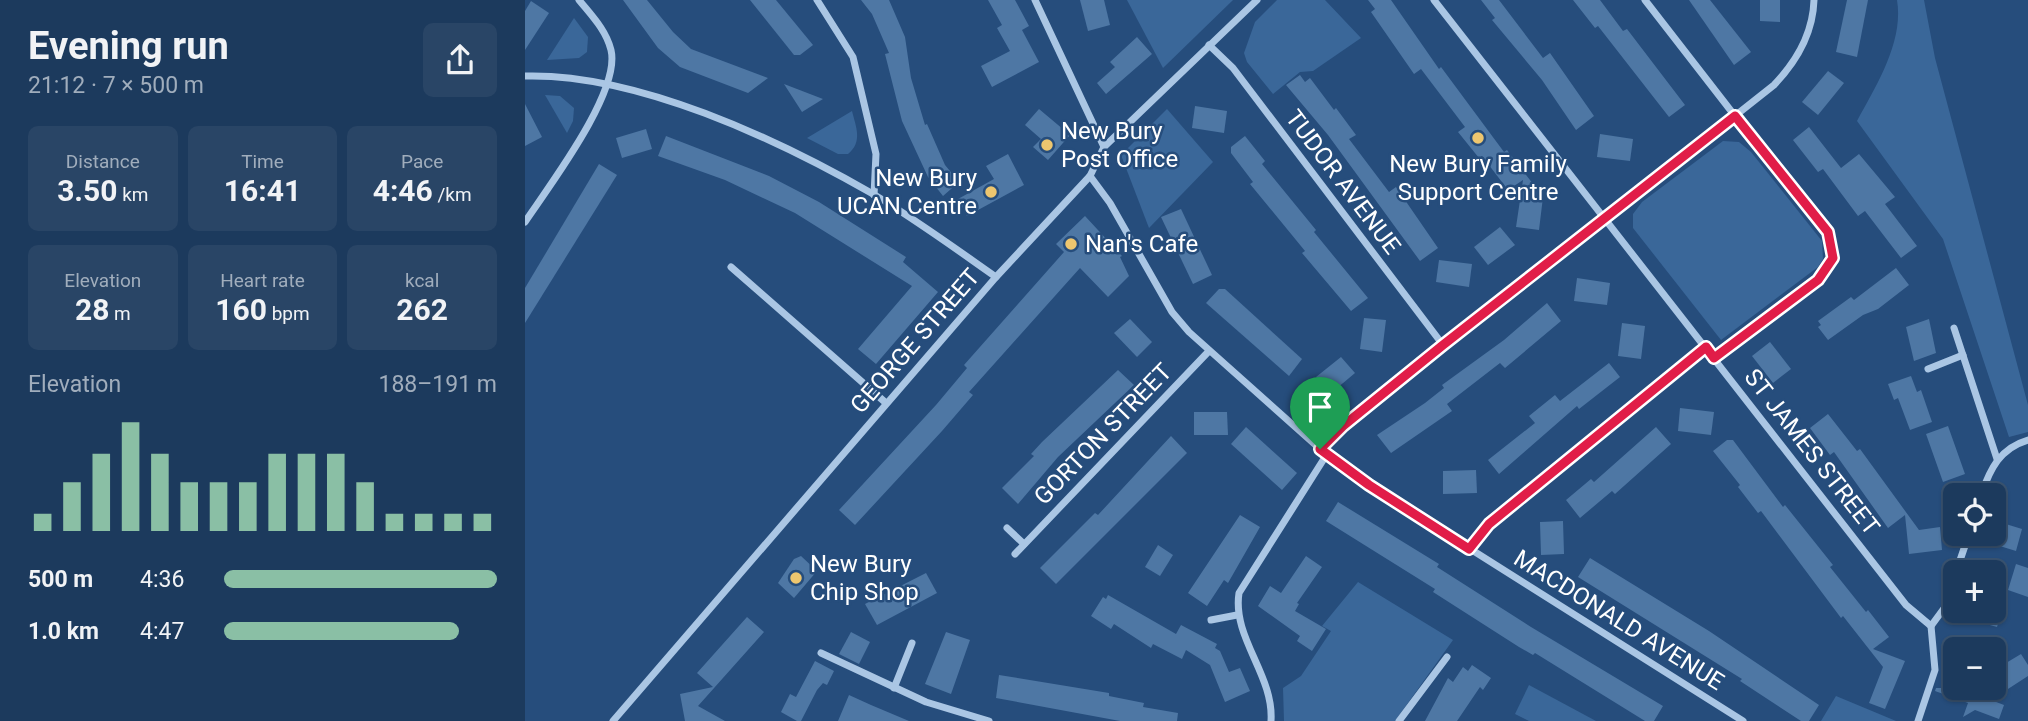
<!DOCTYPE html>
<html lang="en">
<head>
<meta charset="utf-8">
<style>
  :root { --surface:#1c3a5d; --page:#294566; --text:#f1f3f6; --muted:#a0adbc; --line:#3a5472; --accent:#8abfa5 }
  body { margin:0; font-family:Roboto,sans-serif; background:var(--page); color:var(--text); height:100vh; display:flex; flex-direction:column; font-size:26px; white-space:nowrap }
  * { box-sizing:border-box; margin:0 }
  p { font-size:23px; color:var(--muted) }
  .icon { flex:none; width:38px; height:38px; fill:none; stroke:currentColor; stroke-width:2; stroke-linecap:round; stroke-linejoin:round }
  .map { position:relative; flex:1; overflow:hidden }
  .sheet { display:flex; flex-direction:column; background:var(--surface); width:525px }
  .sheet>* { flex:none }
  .buttons { position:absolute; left:1418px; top:483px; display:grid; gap:14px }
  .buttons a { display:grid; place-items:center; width:63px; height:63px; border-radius:10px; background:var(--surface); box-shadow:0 2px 5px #0004,0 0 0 2px var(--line); font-size:35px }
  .pin { position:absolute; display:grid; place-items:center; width:60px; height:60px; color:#fff; margin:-72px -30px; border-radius:50% 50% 50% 0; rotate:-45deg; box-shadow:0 0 7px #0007 }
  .pin .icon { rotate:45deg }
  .round { display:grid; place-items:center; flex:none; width:74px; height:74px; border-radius:10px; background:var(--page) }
  .headline { display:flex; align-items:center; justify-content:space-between; height:119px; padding:0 28px }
  h1 { font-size:38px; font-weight:700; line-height:52px }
  .figures { display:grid; grid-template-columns:repeat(3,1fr); gap:10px; height:119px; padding:7px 28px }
  .figures div { display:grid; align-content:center; border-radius:10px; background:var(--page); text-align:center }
  .figures b { font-size:30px; font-weight:700 }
  .figures small { font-size:19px; font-weight:400 }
  .figures p { font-size:19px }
  .chart { height:196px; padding:14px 28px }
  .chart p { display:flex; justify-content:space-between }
  .chart svg { width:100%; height:126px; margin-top:7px; stroke:var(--accent); stroke-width:6 }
  ul { padding:0 28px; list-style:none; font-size:23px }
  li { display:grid; grid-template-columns:112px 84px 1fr; align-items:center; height:52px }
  li i { height:18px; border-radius:9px; background:var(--accent) }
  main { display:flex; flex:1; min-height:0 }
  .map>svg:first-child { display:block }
</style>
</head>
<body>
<main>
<section class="sheet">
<div class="headline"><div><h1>Evening run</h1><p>21:12 · 7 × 500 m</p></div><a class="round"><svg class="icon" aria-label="share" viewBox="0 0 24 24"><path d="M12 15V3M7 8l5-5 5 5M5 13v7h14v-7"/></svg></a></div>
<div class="figures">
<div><p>Distance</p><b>3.50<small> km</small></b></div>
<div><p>Time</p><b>16:41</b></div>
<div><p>Pace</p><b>4:46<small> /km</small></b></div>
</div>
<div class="figures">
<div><p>Elevation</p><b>28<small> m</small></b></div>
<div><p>Heart rate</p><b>160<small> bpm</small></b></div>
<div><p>kcal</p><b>262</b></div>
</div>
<div class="chart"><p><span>Elevation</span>188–191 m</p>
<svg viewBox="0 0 160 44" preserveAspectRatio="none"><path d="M5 44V38M15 44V27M25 44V17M35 44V6M45 44V17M55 44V27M65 44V27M75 44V27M85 44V17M95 44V17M105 44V17M115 44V27M125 44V38M135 44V38M145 44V38M155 44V38"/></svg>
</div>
<ul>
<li><b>500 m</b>4:36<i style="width:100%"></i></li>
<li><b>1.0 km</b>4:47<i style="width:86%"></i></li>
</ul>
</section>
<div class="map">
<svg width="1503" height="721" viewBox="0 0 1503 721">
  <rect width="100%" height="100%" fill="#264d7c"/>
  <g fill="#3a6799">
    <polygon points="602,0 708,0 638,68"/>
    <polygon points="752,0 800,0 836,38 788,71 775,72 748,94 722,62 719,53 730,22"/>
    <path d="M 1372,0 L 1399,0 L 1410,58 L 1503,405 L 1503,432 L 1484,437 L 1418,239 L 1332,121 C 1351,86 1379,42 1372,0 Z"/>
    <polygon points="49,18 63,37 62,52 54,58 22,60"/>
    <polygon points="20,95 35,96 49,108 48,121 42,133"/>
    <polygon points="642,109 688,162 624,228 596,155"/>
    <path d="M 327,111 C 331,127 338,142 323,154 L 313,154 L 282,138 Z"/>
    <polygon points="1198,141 1214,142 1226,152 1297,241 1298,259 1293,267 1196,340 1108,228 1108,214 1117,202"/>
    <polygon points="833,582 928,640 870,721 759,721 758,688 776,676 806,631 797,626"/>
    <polygon points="1004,685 1071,721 1004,721 990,714"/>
    <polygon points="1311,696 1371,721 1296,721"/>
  </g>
  <g fill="#4e77a4">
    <polygon points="98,0 122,0 148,32 166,49 243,78 223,93 155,67 133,48"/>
    <polygon points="225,0 251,0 288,45 275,55 269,55"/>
    <polygon points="336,0 364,0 380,37 386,78 400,125 402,124 420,165 434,182 418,196 403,177 377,121 360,54 364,53 347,14"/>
    <polygon points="463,0 490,0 504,26 497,30 514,62 467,87 456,66 485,51 472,28 477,25"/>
    <polygon points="555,0 579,0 585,25 563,31"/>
    <polygon points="843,0 866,0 914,69 916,67 979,152 982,150 1018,197 1014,230 991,227 998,180 983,190 957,156 954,158 933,132 940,127 896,69 889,74 846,12 850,9"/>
    <polygon points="956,0 974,0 1018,58 1025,53 1069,116 1051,130 1017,80 967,20 970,18"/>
    <polygon points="1048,0 1075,0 1098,31 1102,29 1160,105 1144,117 1073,26 1070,28"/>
    <polygon points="1164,0 1185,0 1226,52 1209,65"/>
    <polygon points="1235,0 1255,0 1255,22 1235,21"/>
    <polygon points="1322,0 1343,0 1332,57 1311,52"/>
    <polygon points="6,1 24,13 0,50 0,11"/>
    <polygon points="612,37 627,54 581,94 572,83 590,67 585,62"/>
    <polygon points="1303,71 1319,83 1293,115 1277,102"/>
    <polygon points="775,75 780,82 785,78 809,110 811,108 831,135 824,139 864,192 871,187 913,248 895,261 803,135 761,85"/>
    <polygon points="259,84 298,99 277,112"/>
    <polygon points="0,104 17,137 0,146"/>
    <polygon points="670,106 702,111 699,133 667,128"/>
    <polygon points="514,109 545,135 523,160 508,147 516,139 500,125"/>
    <polygon points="1284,127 1316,168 1334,154 1370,197 1360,204 1392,246 1376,258 1340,211 1333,216 1298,169 1293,172 1268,140"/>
    <polygon points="121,129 127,149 97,158 91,138"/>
    <polygon points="1075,134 1108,139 1105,161 1072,157"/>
    <polygon points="141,136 244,176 294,202 381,257 378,262 413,292 351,364 333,349 387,286 270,213 200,180 133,156"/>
    <polygon points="720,136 740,161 737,164 791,230 789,232 843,298 826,311 777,253 780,251 725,184 728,182 706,153 706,147"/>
    <polygon points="483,154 499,185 442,216 433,199 469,179 461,166"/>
    <polygon points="74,164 92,175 0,323 0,288"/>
    <polygon points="656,209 687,275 668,284 636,217"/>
    <polygon points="560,216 597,256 595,257 604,276 583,297 555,268 444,392 448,395 417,431 330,525 314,510 411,405 442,368 439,365 539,252 531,244"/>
    <polygon points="975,227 990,245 963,265 949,247"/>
    <polygon points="914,260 947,264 944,287 911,282"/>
    <polygon points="1371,268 1384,285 1353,309 1338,315 1303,340 1293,327 1296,325 1293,321 1326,297 1329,300"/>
    <polygon points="1052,278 1085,283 1082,305 1049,301"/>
    <polygon points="694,289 700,289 777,359 764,376 681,303"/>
    <polygon points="1022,303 1036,321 980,368 975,363 922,404 927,411 866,453 852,435 900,403 919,388 917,385 979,340"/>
    <polygon points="839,318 861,320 857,352 835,349"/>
    <polygon points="605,319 627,342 612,357 589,333"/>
    <polygon points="1404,319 1411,353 1389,361 1381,327"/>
    <polygon points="1097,323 1120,326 1116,359 1093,356"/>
    <polygon points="1245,342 1266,369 1248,383 1227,356"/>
    <polygon points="816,357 830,373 805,394 791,377"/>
    <polygon points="1084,363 1095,377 1054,409 1052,406 974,474 963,460 1010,423 1004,416 1030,395 1035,401"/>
    <polygon points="593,370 609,385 533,457 493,504 477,488 509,456 506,454 517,442"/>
    <polygon points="1386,376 1392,392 1396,390 1407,422 1385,430 1373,398 1369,400 1363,384"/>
    <polygon points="1155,408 1189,412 1186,435 1153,431"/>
    <polygon points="669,412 702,412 703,435 669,435"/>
    <polygon points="1303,414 1332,451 1335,449 1394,530 1415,527 1417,550 1384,554 1380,515 1363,528 1309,452 1305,455 1285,428"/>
    <polygon points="1423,426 1440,474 1418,482 1401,434"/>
    <polygon points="721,427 772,473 757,490 706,444"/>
    <polygon points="1131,427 1146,444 1090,494 1087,491 1055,518 1041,500 1066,479 1069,482"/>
    <polygon points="646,436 662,453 531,584 515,568 570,513 573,515"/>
    <polygon points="1202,440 1208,440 1258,507 1260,505 1308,565 1305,567 1341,612 1343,610 1364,637 1348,649 1380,661 1360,709 1344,703 1358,667 1318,616 1316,618 1236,511 1233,513 1213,487 1215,485 1188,451"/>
    <polygon points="951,470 952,493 918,494 918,471"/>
    <polygon points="813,502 914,564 912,567 1006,627 1138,706 1129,721 1120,721 1010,653 1008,655 994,647 908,592 910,589 801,521"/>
    <polygon points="715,515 735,527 703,583 699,580 682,606 663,593"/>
    <polygon points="1038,521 1039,554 1016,555 1015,522"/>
    <polygon points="1471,521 1497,529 1491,551 1465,543"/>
    <polygon points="633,545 648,555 635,576 620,567"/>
    <polygon points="276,556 292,571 269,598 253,583 269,559"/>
    <polygon points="781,556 797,567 772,603 774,604 770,611 801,629 787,651 772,641 775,636 733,606 745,586 756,593"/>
    <polygon points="1065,558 1184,631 1294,705 1284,721 1276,721 1215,681 1217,679 1053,577"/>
    <polygon points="1491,564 1503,568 1503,597 1483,590"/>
    <polygon points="401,573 412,593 352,625 340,604"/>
    <polygon points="583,595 651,634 656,625 692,644 690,648 695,651 704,672 715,668 725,691 700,702 685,665 661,650 657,659 628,644 626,648 589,624 586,629 566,616 578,597 581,599"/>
    <polygon points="1430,611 1477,611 1472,627 1429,615"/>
    <polygon points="222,617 239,632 173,706 200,721 160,721 155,694 188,687 172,673"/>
    <polygon points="326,632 345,642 334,664 314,654"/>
    <polygon points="421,632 445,640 426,694 400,684"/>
    <polygon points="1496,654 1503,665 1503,676 1466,700 1479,705 1474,719 1450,710 1438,717 1443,703 1410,691 1411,688 1483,688 1471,669"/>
    <polygon points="290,661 309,671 302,685 298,683 292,690 276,721 272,721 256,712 265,694 271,697"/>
    <polygon points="947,665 966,678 958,690 955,687 932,721 900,721 923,678 928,682 938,667 943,671"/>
    <polygon points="474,675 584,693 584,696 619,703 618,707 653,713 652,721 595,721 471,698"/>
    <polygon points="324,695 346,705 384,721 313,721"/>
  </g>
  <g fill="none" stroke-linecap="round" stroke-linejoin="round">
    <g stroke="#aac6e4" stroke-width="7">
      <polyline points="292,0 328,57 351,154 349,195"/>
      <polyline points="510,0 579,147"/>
      <polyline points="909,0 1381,605 1406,626"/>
      <polyline points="1120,0 1307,241 1308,258 1301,272 1189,358"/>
      <polyline points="684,45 708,68 918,345"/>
      <path d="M 0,76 C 112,73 252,139 348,194 C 390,219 431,249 471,277"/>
      <polyline points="565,176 585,203 647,312 664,332 795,449 844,485 1218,721"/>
      <path d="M 0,222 C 24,186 96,92 86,50 C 81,30 67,16 54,0"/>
      <polyline points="206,267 361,403"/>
      <polyline points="1429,328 1472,459"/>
      <polyline points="1403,369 1438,355"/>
      <path d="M 795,449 L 818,426 L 1249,85 C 1272,61 1288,34 1289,0"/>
      <path d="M 1456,495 C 1465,469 1475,448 1503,440"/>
      <polyline points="482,528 499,544"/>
      <polyline points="944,549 964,524 1180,347"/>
      <polyline points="490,554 684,351"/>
      <polyline points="1435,562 1466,572"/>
      <polyline points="1431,572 1444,534"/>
      <polyline points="686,620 712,615"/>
      <polyline points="296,653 401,702 464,721"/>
      <polyline points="369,688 387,643"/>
      <polyline points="88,721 471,277 565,176 579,147 732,0"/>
      <path d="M 746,721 C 749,675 707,638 714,593 L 802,454"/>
      <polyline points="874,721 922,657"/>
      <polyline points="1393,721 1410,670 1406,626 1420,607 1430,577"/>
    </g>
  </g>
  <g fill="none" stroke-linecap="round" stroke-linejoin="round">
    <defs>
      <polygon id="route" points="1210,116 1303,232 1308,258 1293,280 1189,358 1181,347 964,524 944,549 844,485 795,449 818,426 918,345"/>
    </defs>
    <use href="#route" stroke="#fff" stroke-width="14"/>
    <use href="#route" stroke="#e11d48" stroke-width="9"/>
  </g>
  <g fill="#edc66f" stroke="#264d7c" stroke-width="2.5">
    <circle cx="953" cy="138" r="7"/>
    <circle cx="522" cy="145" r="7"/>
    <circle cx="466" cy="192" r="7"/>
    <circle cx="546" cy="244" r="7"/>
    <circle cx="271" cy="578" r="7"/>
  </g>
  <g text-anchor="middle" stroke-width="5" stroke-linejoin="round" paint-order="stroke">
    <g font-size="24" fill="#fff" stroke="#264d7c" text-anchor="start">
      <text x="536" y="139">New Bury<tspan x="536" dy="28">Post Office</tspan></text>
      <text x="953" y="172" text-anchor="middle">New Bury Family<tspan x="953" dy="28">Support Centre</tspan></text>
      <text x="452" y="186" text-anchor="end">New Bury<tspan x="452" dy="28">UCAN Centre</tspan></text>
      <text x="560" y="252">Nan's Cafe</text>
      <text x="285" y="572">New Bury<tspan x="285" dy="28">Chip Shop</tspan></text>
    </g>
    <g font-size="24" fill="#fff" stroke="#264d7c">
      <text transform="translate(818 182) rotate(53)" y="8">TUDOR AVENUE</text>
      <text transform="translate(390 341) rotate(-49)" y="8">GEORGE STREET</text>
      <text transform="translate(578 434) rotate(-46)" y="8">GORTON STREET</text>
      <text transform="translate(1287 452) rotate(52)" y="8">ST JAMES STREET</text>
      <text transform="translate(1094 620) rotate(32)" y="8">MACDONALD AVENUE</text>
    </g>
  </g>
</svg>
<div class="buttons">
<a><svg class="icon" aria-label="locate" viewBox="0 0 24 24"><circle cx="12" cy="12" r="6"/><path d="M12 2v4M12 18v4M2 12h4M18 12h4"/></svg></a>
<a>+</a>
<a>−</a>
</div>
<div class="pin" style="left:795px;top:449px;background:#1e9e55"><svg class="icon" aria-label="arrive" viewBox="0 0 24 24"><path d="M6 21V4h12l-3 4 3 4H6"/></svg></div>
</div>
</main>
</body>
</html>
